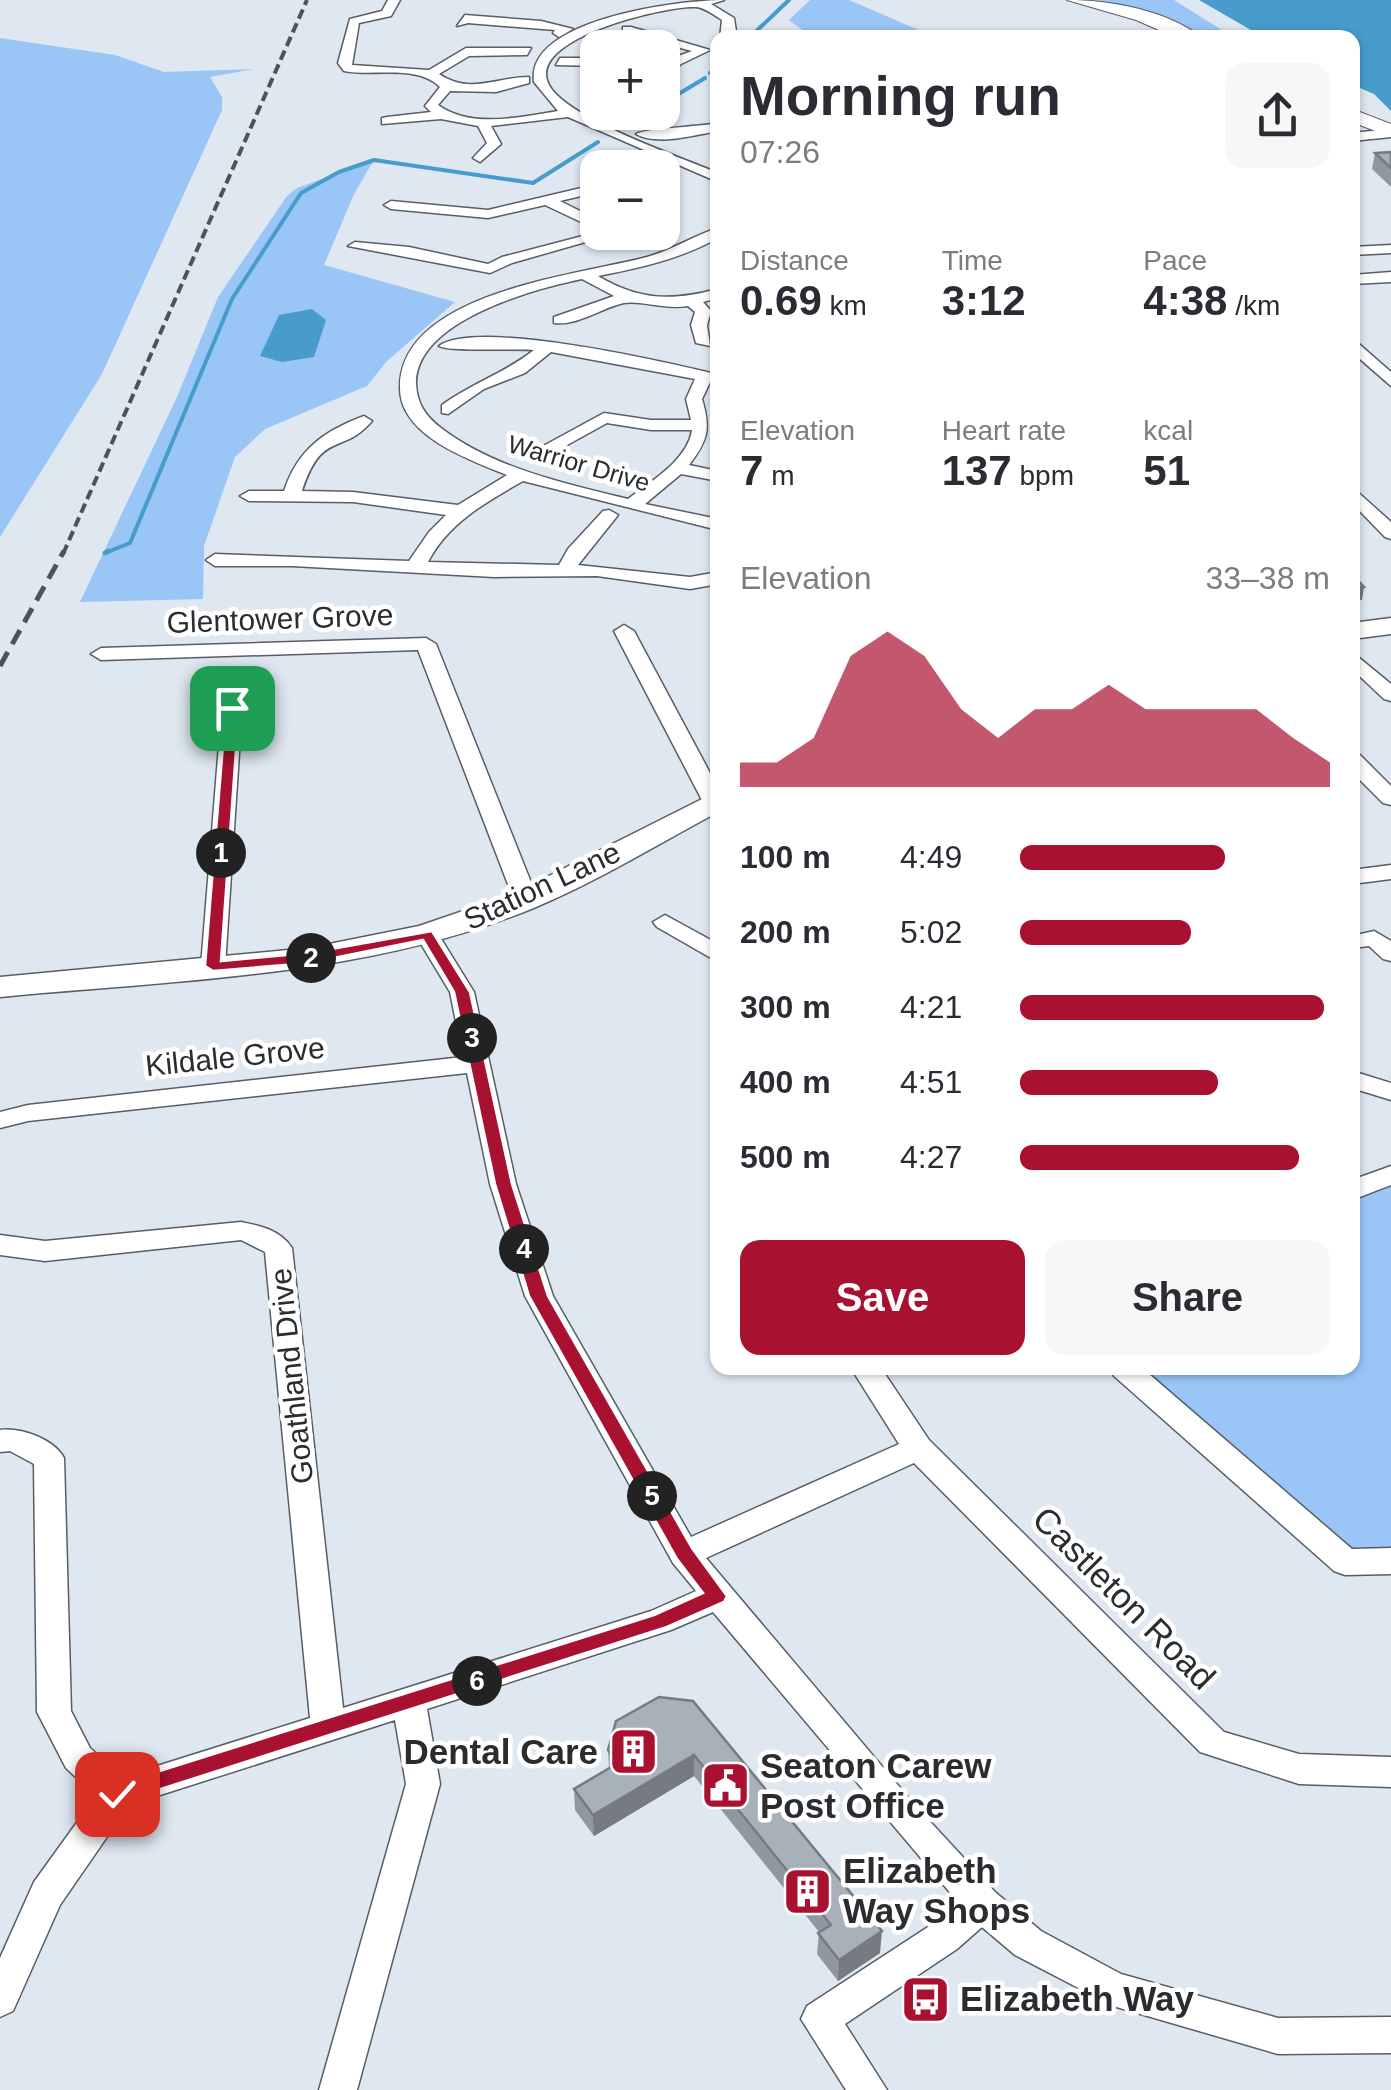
<!DOCTYPE html>
<html lang="en">
<head>
<meta charset="utf-8">
<style>
  :root { --surface:#fff; --page:#f7f7f7; --text:#2b2b33; --muted:#7c7c81; --accent:#a91131 }
  body { margin:0; font-family:Arial,sans-serif; background:var(--page); color:var(--text); height:100vh; display:flex; flex-direction:column; font-size:38px; white-space:nowrap }
  * { box-sizing:border-box; margin:0 }
  p { font-size:32px; color:var(--muted) }
  .icon { flex:none; width:55px; height:55px; fill:none; stroke:currentColor; stroke-width:2; stroke-linecap:round; stroke-linejoin:round }
  .map { position:relative; flex:1; overflow:hidden }
  .panel { position:absolute; left:710px; top:30px; width:650px; height:1345px; display:flex; flex-direction:column; background:var(--surface); border-radius:20px; box-shadow:0 2px 8px #0004 }
  .panel>* { flex:none }
  .controls { position:absolute; left:580px; top:30px; display:grid; gap:20px }
  .controls a { display:grid; place-items:center; width:100px; height:100px; border-radius:20px; background:var(--surface); box-shadow:0 2px 8px #0004; font-size:50px }
  .pin { position:absolute; display:grid; place-items:center; width:85px; height:85px; color:#fff; margin:-42px; border-radius:20px; box-shadow:0 5px 15px #0006 }
  .km { position:absolute; width:50px; height:50px; margin:-25px; border-radius:50%; background:#222; color:#fff; font-size:28px; line-height:50px; text-align:center }
  .round { display:grid; place-items:center; flex:none; width:105px; height:105px; border-radius:20px; background:var(--page) }
  .head { display:flex; align-items:center; justify-content:space-between; height:170px; padding:0 30px }
  h1 { font-size:55px; font-weight:700; line-height:75px }
  .stats { display:grid; grid-template-columns:repeat(3,1fr); gap:15px; height:170px; padding:10px 30px }
  .stats div { display:grid; align-content:center }
  .stats b { font-size:42px; font-weight:700 }
  .stats small { font-size:28px; font-weight:400 }
  .stats p { font-size:28px }
  .chart { height:280px; padding:20px 30px }
  .chart p { display:flex; justify-content:space-between }
  .chart svg { width:100%; height:180px; margin-top:10px; fill:var(--accent); opacity:.7 }
  .button { display:flex; gap:20px; margin-top:auto; padding:20px 30px }
  .button a { flex:1; height:115px; border-radius:20px; background:var(--accent); color:#fff; font-size:40px; font-weight:700; line-height:115px; text-align:center }
  .button a+a { background:var(--page); color:var(--text) }
  ul { padding:0 30px; list-style:none; font-size:32px }
  li { display:grid; grid-template-columns:160px 120px 1fr; align-items:center; height:75px }
  li i { height:25px; border-radius:12px; background:var(--accent) }
  .map>svg:first-child { display:block }
</style>
</head>
<body>
<div class="map">
<svg width="1391" height="2090" viewBox="0 0 1391 2090">
  <rect width="100%" height="100%" fill="#dfe7f1"/>
  <g fill="#99c5f7">
    <polygon points="810,0 849,0 935,37 812,37 789,20"/>
    <path d="M 1094,0 L 1174,0 L 1233,37 C 1186,37 1140,11 1094,0 Z"/>
    <polygon points="0,38 115,55 164,72 254,69 210,77 222,97 222,110 102,374 0,537"/>
    <polygon points="374,160 354,194 324,265 455,302 386,362 367,386 265,429 235,457 204,546 203,599 80,602 177,397 218,297 287,196 297,188"/>
    <polygon points="1391,1186 1391,1549 1348,1550 1132,1368 1352,1368 1353,1193"/>
  </g>
  <g fill="#479ccc">
    <polygon points="1199,0 1391,0 1391,111 1374,94 1353,85 1352,38 1263,37"/>
    <polygon points="312,309 326,320 314,357 282,362 260,356 279,315"/>
  </g>
  <g fill="none" stroke-linecap="round" stroke-linejoin="round">
    <g stroke="#479ccc" stroke-width="4">
      <polyline points="749,38 789,0"/>
      <polyline points="710,73 718,67"/>
      <polyline points="662,104 705,78"/>
      <polyline points="625,127 647,112"/>
      <polyline points="105,553 130,543 232,299 301,193 339,172 374,160 533,183 598,142"/>
    </g>
    <polyline stroke="#479ccc" stroke-width="5" points="105,553 109,551"/>
    <defs>
      <g id="minor">
        <path d="M 388,0 L 400,0 L 391,16 L 359,23 L 352,65 L 429,70 L 466,48 L 531,48 L 527,55 L 469,56 L 439,74 C 470,95 496,77 529,77 L 529,83 L 496,92 L 450,91 L 438,105 C 471,129 521,117 558,111 L 534,82 C 525,19 680,0 724,0 L 711,4 L 734,18 L 736,31 L 732,38 L 720,38 L 722,20 C 714,15 704,7 695,7 C 664,6 524,39 549,85 C 566,118 680,157 718,173 L 718,182 L 568,117 L 491,126 L 501,144 L 480,162 L 473,158 L 487,143 L 478,126 L 441,119 L 382,124 L 382,118 L 387,117 L 431,112 L 425,106 L 440,87 C 417,64 373,77 344,71 L 338,63 L 350,19 L 382,11 Z"/>
        <polygon points="465,15 541,21 573,29 559,37 553,33 555,30 468,23 457,26"/>
        <polygon points="623,27 631,27 710,50 681,64 662,81 662,69 673,58 692,51 623,33"/>
        <polygon points="560,58 598,58 598,66 556,65"/>
        <path d="M 718,123 L 718,131 C 694,135 657,146 636,134 C 647,128 699,127 718,123 Z"/>
        <polygon points="1391,129 1391,137 1352,141 1352,133"/>
        <polygon points="598,184 598,192 560,201 598,220 598,230 545,205 488,218 391,209 384,205 391,201 488,210"/>
        <path d="M 718,228 L 718,238 C 680,259 640,268 598,276 C 640,301 672,301 718,289 L 718,298 L 703,302 L 711,311 L 707,325 L 710,346 L 696,343 L 691,325 L 695,312 L 688,306 C 665,310 641,300 624,303 C 601,308 578,326 554,323 L 554,317 L 614,296 L 582,279 C 533,289 415,321 416,384 C 417,403 425,416 441,428 C 493,468 566,484 628,499 C 650,482 688,460 692,430 L 651,430 L 607,423 L 538,461 L 523,457 L 604,413 L 651,420 L 691,420 L 686,399 L 695,379 L 551,352 L 525,373 L 484,389 L 448,414 L 442,413 L 442,405 C 472,383 505,373 534,350 C 515,348 449,352 439,346 C 477,319 661,361 711,373 L 713,376 L 702,399 C 711,429 708,440 689,465 L 718,471 L 718,481 L 681,474 L 645,504 L 718,519 L 718,530 L 523,481 C 486,502 448,523 428,562 L 559,565 L 568,549 L 603,511 L 609,510 L 618,515 L 578,565 L 690,577 L 718,572 L 718,584 L 690,589 L 597,576 L 494,577 L 292,566 L 215,566 L 206,560 L 215,554 L 409,561 L 429,532 L 446,515 L 353,502 L 249,501 L 240,496 L 249,491 L 284,491 C 298,449 324,431 364,416 L 372,421 C 342,456 322,429 302,491 L 353,492 L 458,505 L 507,475 C 470,460 400,436 400,388 C 399,292 580,275 647,257 C 672,250 693,236 718,228 Z"/>
        <polygon points="598,232 617,233 512,263 490,273 348,246 355,242 409,247 488,264 502,257"/>
        <polygon points="1391,245 1391,253 1352,255 1352,247"/>
        <polygon points="1391,272 1391,282 1352,284 1352,275"/>
        <polygon points="1352,338 1391,372 1391,386 1352,352"/>
        <polygon points="1352,487 1391,522 1391,539 1385,537 1352,503"/>
        <polygon points="624,625 634,631 718,788 718,808 706,807 703,802 614,631"/>
        <polygon points="426,638 436,644 538,900 534,905 518,905 514,900 418,650 101,660 91,654 101,648"/>
        <polygon points="1352,652 1391,684 1391,701 1384,699 1352,669"/>
        <polygon points="232,702 242,708 225,966 213,973 201,966 222,708"/>
        <polygon points="1352,754 1360,755 1391,786 1391,805 1383,803 1352,772"/>
        <polygon points="1391,865 1391,879 1352,884 1352,870"/>
        <polygon points="665,915 718,944 718,962 657,927 653,922"/>
        <path d="M 427,927 L 435,929 L 474,992 L 516,1184 L 553,1296 L 691,1537 L 899,1444 L 851,1368 L 881,1368 L 929,1440 L 1224,1732 L 1299,1754 L 1391,1757 L 1391,1787 L 1299,1784 L 1200,1752 L 914,1463 L 706,1558 L 913,1803 L 995,1892 L 1041,1931 L 1121,1974 L 1278,2018 L 1391,2017 L 1391,2053 L 1278,2054 L 1113,2006 L 1015,1955 L 982,1927 L 957,1949 L 845,2024 L 887,2090 L 846,2090 L 801,2019 L 807,2006 L 931,1925 L 958,1902 L 713,1612 L 671,1630 L 427,1709 L 440,1784 L 357,2090 L 319,2090 L 406,1784 L 395,1720 L 129,1805 L 60,1905 L 13,2011 L 0,2017 L 0,1958 L 34,1882 L 96,1796 L 66,1768 L 37,1712 L 34,1464 L 10,1451 L 0,1452 L 0,1430 C 20,1427 54,1439 64,1458 L 71,1711 L 90,1748 L 122,1777 L 310,1718 L 265,1252 L 241,1240 L 45,1261 L 0,1255 L 0,1235 L 45,1241 L 241,1222 C 261,1226 280,1230 292,1248 L 343,1708 L 651,1611 L 696,1591 L 673,1563 L 525,1296 L 490,1184 L 467,1073 L 28,1121 L 0,1128 L 0,1112 L 28,1105 L 463,1057 L 450,992 L 415,934 Z"/>
        <polygon points="1374,931 1391,941 1391,961 1383,959 1369,946 1352,948 1352,936"/>
        <polygon points="1352,1071 1391,1083 1391,1100 1352,1088"/>
        <polygon points="1391,1166 1391,1185 1352,1200 1352,1180"/>
        <polygon points="1110,1368 1142,1368 1352,1549 1391,1548 1391,1574 1345,1575 1334,1571 1114,1376"/>
      </g>
      <g id="secondary">
        <polygon points="1391,618 1391,634 1352,639 1352,623"/>
        <path d="M 718,791 L 718,812 C 658,844 598,881 536,907 C 368,977 179,980 0,997 L 0,977 L 309,948 L 419,926 L 515,893 Z"/>
      </g>
      <g id="primary">
        <path d="M 1067,0 C 1110,0 1167,10 1202,38 L 1177,38 L 1136,20 Z"/>
        <polygon points="1352,109 1391,124 1391,137 1352,122"/>
      </g>
    </defs>
    <use href="#minor" stroke="#585e66" stroke-width="3"/>
    <use href="#secondary" stroke="#585e66" stroke-width="3"/>
    <use href="#primary" stroke="#585e66" stroke-width="2"/>
    <use href="#minor" fill="#fff" fill-rule="evenodd"/>
    <use href="#secondary" fill="#fff" fill-rule="evenodd"/>
    <use href="#primary" fill="#fff" fill-rule="evenodd"/>
    <polyline stroke="#4f5258" stroke-width="4" stroke-dasharray="10 5" stroke-linecap="butt" points="63,554 307,0"/>
    <polyline stroke="#4f5258" stroke-width="5" stroke-dasharray="16 9" stroke-linecap="butt" points="0,666 64,551"/>
  </g>
  <g fill="#90979f">
    <polygon points="1391,152 1391,187 1372,169 1375,153"/>
    <polygon points="659,1697 880,1953 838,1981 817,1954 819,1932 694,1776 594,1836 575,1810 574,1789 609,1768 608,1750"/>
  </g>
  <g fill="#767b82">
    <polygon points="1364,587 1362,600 1352,601 1352,589"/>
    <polygon points="694,1755 694,1776 594,1836 593,1815"/>
    <polygon points="882,1931 880,1953 838,1981 839,1960"/>
  </g>
  <g fill="#a8b0b9" stroke="#767b82" stroke-width="2.5">
    <polygon points="1391,152 1391,168 1375,153"/>
    <polygon points="1352,574 1364,587 1352,589"/>
    <polygon points="659,1697 693,1701 882,1931 839,1960 818,1933 831,1925 694,1755 593,1815 574,1789 618,1763 608,1750 616,1721"/>
  </g>
  <polygon fill="#a91131" stroke="#fff" stroke-width="2.5" points="232,704 239,708 221,961 309,953 432,931 470,992 512,1184 548,1296 692,1548 727,1596 724,1602 667,1627 117,1803 109,1800 106,1794 109,1787 654,1615 703,1593 677,1559 529,1296 495,1184 454,992 423,940 309,963 213,971 205,966 226,708"/>
  <defs>
    <symbol id="building-square" viewBox="-11 -11 22 22"><rect x="-9" y="-9" width="18" height="18" rx="4" fill="#a91131" stroke="#fff"/><path d="M-4-6H4V6H1V3H-1V6H-4ZM-2.5-4.3h1.7v1.8h-1.7ZM.8-4.3h1.7v1.8H.8ZM-2.5-1h1.7V.8h-1.7ZM.8-1h1.7V.8H.8Z" fill="#fff"/></symbol>
    <symbol id="civic-square" viewBox="-11 -11 22 22"><rect x="-9" y="-9" width="18" height="18" rx="4" fill="#a91131" stroke="#fff"/><path d="M-.6-6.5H3V-4.5H.6V-3L4-1V1h2V6H-6V1h2V-1L-.6-3ZM-1.2 2.5V6h2.4V2.5Z" fill="#fff"/></symbol>
    <symbol id="bus-square" viewBox="-11 -11 22 22"><rect x="-9" y="-9" width="18" height="18" rx="4" fill="#a91131" stroke="#fff"/><path d="M-5-6H5V4H4V6H2V4H-2V6H-4V4H-5ZM-3.5-4V0h7V-4ZM-3.5 1.2v1.5H-2V1.2ZM2 1.2v1.5H3.5V1.2Z" fill="#fff"/></symbol>
  </defs>
  <g fill-rule="evenodd">
    <use href="#building-square" x="606" y="1724" width="55" height="55"/>
    <use href="#civic-square" x="698" y="1758" width="55" height="55"/>
    <use href="#building-square" x="780" y="1864" width="55" height="55"/>
    <use href="#bus-square" x="898" y="1972" width="55" height="55"/>
  </g>
  <g text-anchor="middle" stroke-width="9" stroke-linejoin="round" paint-order="stroke">
    <g font-size="25" fill="#2a2c30" stroke="#fff">
      <text transform="translate(579 463) rotate(16)" y="9">Warrior Drive</text>
    </g>
    <g font-size="30" fill="#2a2c30" stroke="#fff">
      <text transform="translate(280 619) rotate(-2)" y="10">Glentower Grove</text>
      <text transform="translate(542 886) rotate(-25)" y="10">Station Lane</text>
      <text transform="translate(235 1057) rotate(-6)" y="10">Kildale Grove</text>
      <text transform="translate(292 1376) rotate(-96)" y="10">Goathland Drive</text>
    </g>
    <g font-size="35" fill="#2a2c30" stroke="#fff">
      <text transform="translate(1124 1598) rotate(45)" y="12">Castleton Road</text>
    </g>
    <g font-size="35" font-weight="bold" fill="#2a2c30" stroke="#fff" text-anchor="start">
      <text x="598" y="1764" text-anchor="end">Dental Care</text>
      <text x="760" y="1778">Seaton Carew<tspan x="760" dy="40">Post Office</tspan></text>
      <text x="843" y="1883">Elizabeth<tspan x="843" dy="40">Way Shops</tspan></text>
      <text x="960" y="2011">Elizabeth Way</text>
    </g>
  </g>
</svg>
<div class="controls">
<a>+</a>
<a>−</a>
</div>
<div class="pin" style="left:232px;top:708px;background:#1e9e55"><svg class="icon" aria-label="arrive" viewBox="0 0 24 24"><path d="M6 21V4h12l-3 4 3 4H6"/></svg></div>
<div class="pin" style="left:117px;top:1794px;background:#d93025"><svg class="icon" aria-label="check" viewBox="0 0 24 24"><path d="M5 12l5 5 9-10"/></svg></div>
<b class="km" style="left:221px;top:853px">1</b>
<b class="km" style="left:311px;top:958px">2</b>
<b class="km" style="left:472px;top:1038px">3</b>
<b class="km" style="left:524px;top:1249px">4</b>
<b class="km" style="left:652px;top:1496px">5</b>
<b class="km" style="left:477px;top:1681px">6</b>
<section class="panel">
<div class="head"><div><h1>Morning run</h1><p>07:26</p></div><a class="round"><svg class="icon" aria-label="share" viewBox="0 0 24 24"><path d="M12 15V3M7 8l5-5 5 5M5 13v7h14v-7"/></svg></a></div>
<div class="stats">
<div><p>Distance</p><b>0.69<small> km</small></b></div>
<div><p>Time</p><b>3:12</b></div>
<div><p>Pace</p><b>4:38<small> /km</small></b></div>
</div>
<div class="stats">
<div><p>Elevation</p><b>7<small> m</small></b></div>
<div><p>Heart rate</p><b>137<small> bpm</small></b></div>
<div><p>kcal</p><b>51</b></div>
</div>
<div class="chart"><p><span>Elevation</span>33–38 m</p>
<svg viewBox="0 0 160 44" preserveAspectRatio="none"><path d="M0 44V38L10 38L20 32L30 12L40 6L50 12L60 25L70 32L80 25L90 25L100 19L110 25L120 25L130 25L140 25L150 32L160 38V44z"/></svg>
</div>
<ul>
<li><b>100 m</b>4:49<i style="width:66%"></i></li>
<li><b>200 m</b>5:02<i style="width:55%"></i></li>
<li><b>300 m</b>4:21<i style="width:98%"></i></li>
<li><b>400 m</b>4:51<i style="width:64%"></i></li>
<li><b>500 m</b>4:27<i style="width:90%"></i></li>
</ul>
<div class="button"><a>Save</a><a>Share</a></div>
</section>
</div>
</body>
</html>
